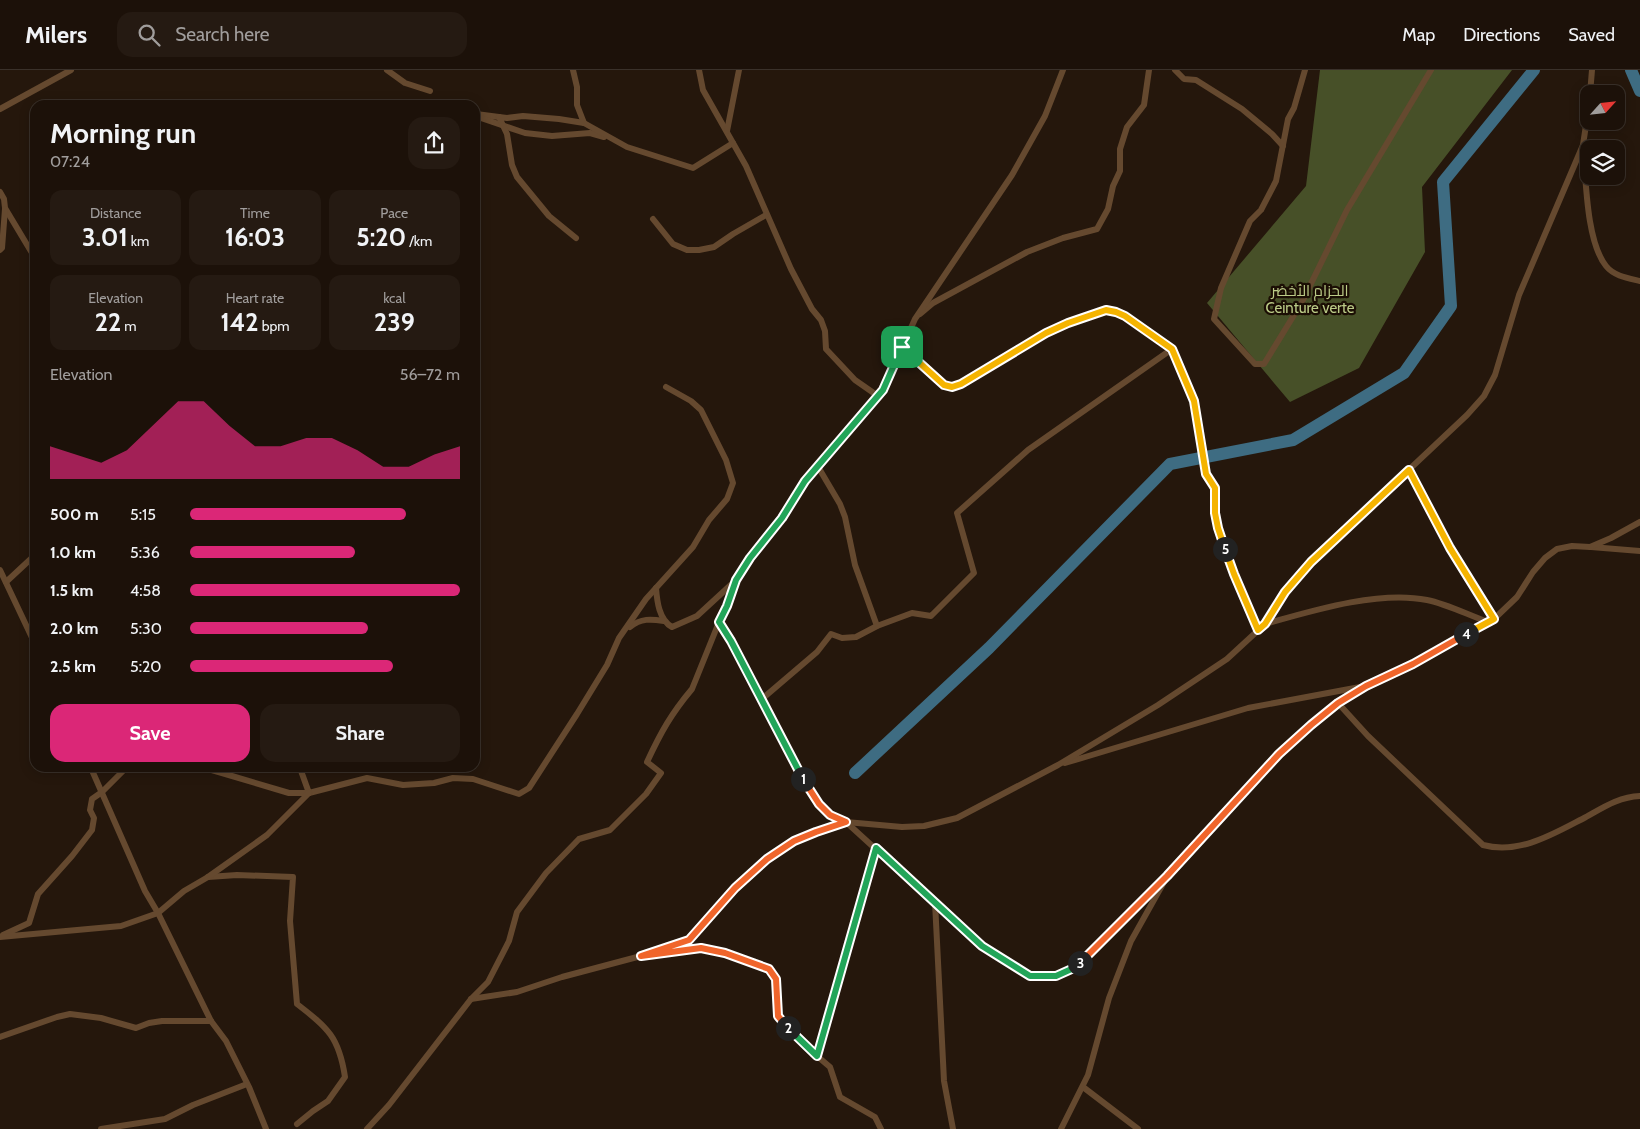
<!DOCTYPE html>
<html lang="en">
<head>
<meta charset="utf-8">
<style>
  :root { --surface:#1c1109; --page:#251a12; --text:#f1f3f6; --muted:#a09d9c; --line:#3a312a; --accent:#db2777 }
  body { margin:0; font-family:Cabin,Cairo,sans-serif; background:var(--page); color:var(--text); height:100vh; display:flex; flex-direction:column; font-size:19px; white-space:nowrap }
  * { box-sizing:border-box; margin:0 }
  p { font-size:16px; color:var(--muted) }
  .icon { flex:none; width:28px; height:28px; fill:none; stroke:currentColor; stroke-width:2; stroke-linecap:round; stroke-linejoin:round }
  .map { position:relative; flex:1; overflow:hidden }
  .panel { position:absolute; left:30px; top:30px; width:450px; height:672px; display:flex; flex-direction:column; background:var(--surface); border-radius:15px; box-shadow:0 2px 12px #0003,0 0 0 1px var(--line) }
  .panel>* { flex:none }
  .needle { width:32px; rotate:63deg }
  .fabs { position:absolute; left:1580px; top:15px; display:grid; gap:10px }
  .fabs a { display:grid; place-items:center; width:45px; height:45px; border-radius:10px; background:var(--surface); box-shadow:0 2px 12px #0003,0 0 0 1px var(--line); font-size:25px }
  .pin { position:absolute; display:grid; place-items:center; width:42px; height:42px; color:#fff; margin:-21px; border-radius:10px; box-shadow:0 2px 8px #0006 }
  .km { position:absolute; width:25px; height:25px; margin:-12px; border-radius:50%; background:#222; color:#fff; font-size:14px; line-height:25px; text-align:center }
  .round { display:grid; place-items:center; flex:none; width:52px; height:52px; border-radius:15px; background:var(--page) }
  .overview { display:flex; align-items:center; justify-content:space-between; height:85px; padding:0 20px }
  h1 { font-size:28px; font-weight:800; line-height:38px }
  .figures { display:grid; grid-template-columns:repeat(3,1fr); gap:8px; height:85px; padding:5px 20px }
  .figures div { display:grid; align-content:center; border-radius:12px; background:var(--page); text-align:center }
  .figures b { font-size:25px; font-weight:800 }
  .figures small { font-size:14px; font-weight:400 }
  .figures p { font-size:14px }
  .chart { height:140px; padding:10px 20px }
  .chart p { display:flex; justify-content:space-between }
  .chart svg { width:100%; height:90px; margin-top:5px; fill:var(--accent); opacity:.7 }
  .action { display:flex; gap:10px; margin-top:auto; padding:10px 20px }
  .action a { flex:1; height:58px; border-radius:15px; background:var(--accent); color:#fff; font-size:20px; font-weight:800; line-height:58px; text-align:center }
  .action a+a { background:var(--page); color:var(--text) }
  ul { padding:0 20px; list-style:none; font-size:16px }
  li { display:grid; grid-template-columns:80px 60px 1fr; align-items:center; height:38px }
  li i { height:12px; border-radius:6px; background:var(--accent) }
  header { display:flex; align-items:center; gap:30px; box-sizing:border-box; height:70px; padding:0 25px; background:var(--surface); border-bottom:1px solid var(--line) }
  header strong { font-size:24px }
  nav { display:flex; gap:28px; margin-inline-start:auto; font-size:18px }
  .search { width:350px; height:45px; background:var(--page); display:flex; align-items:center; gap:12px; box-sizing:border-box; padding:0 18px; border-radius:15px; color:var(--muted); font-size:19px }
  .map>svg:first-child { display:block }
</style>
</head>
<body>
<header>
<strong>Milers</strong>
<div class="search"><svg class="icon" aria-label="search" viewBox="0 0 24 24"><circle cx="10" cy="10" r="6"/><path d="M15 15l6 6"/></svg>Search here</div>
<nav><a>Map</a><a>Directions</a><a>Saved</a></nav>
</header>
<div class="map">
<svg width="1640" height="1059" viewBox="0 0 1640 1059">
  <rect width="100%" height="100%" fill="#25170c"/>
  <polygon fill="#475028" points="1320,0 1512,0 1422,117 1425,182 1359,298 1290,332 1207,233 1306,116"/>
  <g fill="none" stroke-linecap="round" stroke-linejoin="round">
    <g stroke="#3e6c82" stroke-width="12">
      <polyline points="1631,0 1640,21"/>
      <polyline points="855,703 989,578 1170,394 1293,370 1404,303 1451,236 1443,112 1534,0"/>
    </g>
    <g stroke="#65492f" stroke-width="6">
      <polyline points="387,0 405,13 430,21"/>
      <polyline points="573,0 577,17 577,35 584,53"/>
      <polyline points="699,0 703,20 746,96 791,199 812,239 821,250 825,261 826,279 855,310 878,326"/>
      <polyline points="1175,0 1184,9 1196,10 1242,39 1272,64 1283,76"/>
      <polyline points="1305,0 1294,38 1288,49 1276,111 1261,140 1250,151 1221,218 1214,249 1255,294 1264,294 1302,232 1347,140 1431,0"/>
      <polyline points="1590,24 1592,0"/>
      <polyline points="0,39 71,0"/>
      <polyline points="476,44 499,47"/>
      <polyline points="475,46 525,63 552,66 590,63 604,67"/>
      <polyline points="727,61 739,0"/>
      <path d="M 1583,76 C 1586,108 1586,171 1606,196 C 1614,206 1627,208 1640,211"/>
      <polyline points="0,122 4,129 5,138 35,188"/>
      <polyline points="653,149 673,174 687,180 699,180 714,177 733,164 766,145"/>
      <polyline points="576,168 549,146 517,107 512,95 507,64 499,47 507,48 523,46 559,49 584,53 627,77 693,98 733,73"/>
      <polyline points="0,180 2,178 5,139"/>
      <polyline points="920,244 933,233 1027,182 1063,168 1097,159 1108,139 1113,116 1120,101 1120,79 1127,57 1144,35 1149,0"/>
      <polyline points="903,277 944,315 952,317 961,314 1053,260 1100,241 1111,241 1121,243 1172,279 1194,331 1206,403 1216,422 1215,443 1218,457 1234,503 1258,560"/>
      <polyline points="817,395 840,434 845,447 855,495 877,556"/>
      <polyline points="1409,400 1451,478 1494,549"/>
      <polyline points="1591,477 1640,481"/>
      <polyline points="0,500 35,574"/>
      <polyline points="6,512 35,485"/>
      <path d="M 656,518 C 657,531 659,550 672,557 L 697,546 L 735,511"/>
      <path d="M 719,552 C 742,587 761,625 779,663 C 790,686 809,729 829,744 C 833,748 841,750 846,752 L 982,876 L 1030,906 L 1056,907 L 1076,897 L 1167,806 L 1279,683 L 1338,633 L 1366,616 L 1413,594 L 1494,549 L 1517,527 L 1533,502 L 1545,488 L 1557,479 L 1572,476 L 1590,477 L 1611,468 L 1640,452"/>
      <path d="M 1265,554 C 1311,541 1379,520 1427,530 C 1447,534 1468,545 1488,552"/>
      <path d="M 630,557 C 641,548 651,549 664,551"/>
      <polyline points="762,629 817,582 831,564 842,568 856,567 877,556 912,543 931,546 974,503 957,443 1028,380 1172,279"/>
      <path d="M 1338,633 L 1368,666 L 1483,775 C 1520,785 1555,763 1586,747 C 1604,737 1619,727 1640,726"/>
      <polyline points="1065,693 1248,638 1360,617"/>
      <polyline points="91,698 145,821 158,843 211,951 226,971 249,1017 266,1059"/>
      <polyline points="205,698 289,723 309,723"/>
      <polyline points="300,698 309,723 367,708 403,715 434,713 453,708 473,709 519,724 529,718 577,644 607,595 619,568 646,529 693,477 709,450 727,429 733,413 726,390 701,340 691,331 666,317"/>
      <path d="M 208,807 L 237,805 L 293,807 L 290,851 L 297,934 C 328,958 339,967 345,1007 L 328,1031 L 313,1041 L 297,1054"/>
      <polyline points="935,832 944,1011 953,1059"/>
      <polyline points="3,865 29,853 38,824 72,786 92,760 94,748 90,740 92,729 102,722 126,698"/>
      <polyline points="0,867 121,856 158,843 184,821 208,807 267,765 309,723"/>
      <polyline points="657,884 701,878 725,883 769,899 776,909 778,947 817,986 830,997 840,1027 875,1047 881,1059"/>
      <polyline points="471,929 517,922 562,907 641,886 689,870 735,818 767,789 794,771 816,762 846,752 902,757 924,756 957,748 1058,695 1158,635 1227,589 1265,554 1285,522 1311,492 1467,345 1484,326 1495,305 1519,225 1583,75 1589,35"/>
      <polyline points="0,967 57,947 70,944 101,948 136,958 149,953 162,951 211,951"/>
      <polyline points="817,986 877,778"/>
      <polyline points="1083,1017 1138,1059"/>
      <polyline points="101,1059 165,1049 193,1035 247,1014"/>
      <path d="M 367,1059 L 389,1035 L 471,929 L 488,912 L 509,871 L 517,842 L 546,803 L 579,769 L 610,760 L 646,724 L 661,703 L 647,692 C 661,662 671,644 692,619 L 736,510 L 750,488 L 782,448 L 805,411 L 883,320 L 915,249 L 1012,105 L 1045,46 L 1063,0"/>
      <polyline points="1061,1059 1088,1005 1109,928 1131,871 1164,812"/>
    </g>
  </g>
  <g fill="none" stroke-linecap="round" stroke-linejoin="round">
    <defs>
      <polyline id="split-1" points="803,709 731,571 719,552 727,536 736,510 750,488 782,448 805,411 883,320 902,277"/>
      <polyline id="split-2" points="788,958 778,946 776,909 769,899 725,883 701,878 641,886 689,870 735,818 767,789 794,771 816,762 846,752 830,745 819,734 803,709"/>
      <polyline id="split-3" points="788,958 817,986 876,778 982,876 1030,906 1056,906 1076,897 1080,893"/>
      <polyline id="split-4" points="1080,893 1167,806 1279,684 1311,655 1338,633 1366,616 1413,594 1466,564"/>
      <polyline id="split-5" points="1225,479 1234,504 1258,560 1265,554 1285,522 1311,492 1409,400 1450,478 1494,549 1466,564"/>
      <polyline id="split-6" points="902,277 944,315 952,317 961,314 1046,263 1068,253 1106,240 1116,242 1125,246 1172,279 1194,331 1206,404 1215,418 1215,443 1218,458 1225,479"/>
    </defs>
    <use href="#split-1" stroke="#fff" stroke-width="10"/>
    <use href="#split-2" stroke="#fff" stroke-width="10"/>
    <use href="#split-3" stroke="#fff" stroke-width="10"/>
    <use href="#split-4" stroke="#fff" stroke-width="10"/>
    <use href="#split-5" stroke="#fff" stroke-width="10"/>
    <use href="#split-6" stroke="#fff" stroke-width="10"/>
    <use href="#split-1" stroke="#22a559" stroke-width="6"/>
    <use href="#split-2" stroke="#f0652b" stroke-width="6"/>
    <use href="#split-3" stroke="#22a559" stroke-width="6"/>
    <use href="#split-4" stroke="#f0652b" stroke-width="6"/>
    <use href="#split-5" stroke="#f5b400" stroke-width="6"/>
    <use href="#split-6" stroke="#f5b400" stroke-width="6"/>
  </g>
  <g text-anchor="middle" stroke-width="4.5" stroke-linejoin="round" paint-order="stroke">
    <g font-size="15" fill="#bbcb87" stroke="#1b0e04">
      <text x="1310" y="226">الحزام الأخضر<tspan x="1310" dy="17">Ceinture verte</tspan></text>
    </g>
  </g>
</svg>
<div class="fabs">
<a><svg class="needle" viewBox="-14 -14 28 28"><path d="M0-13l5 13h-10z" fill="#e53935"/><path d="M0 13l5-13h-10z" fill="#a09d9c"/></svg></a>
<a><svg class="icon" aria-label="layers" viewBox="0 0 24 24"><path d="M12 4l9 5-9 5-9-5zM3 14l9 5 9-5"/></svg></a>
</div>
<div class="pin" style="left:902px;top:277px;background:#1e9e55"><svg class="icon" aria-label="arrive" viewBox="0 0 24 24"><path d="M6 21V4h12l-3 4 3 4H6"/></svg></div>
<b class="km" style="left:803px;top:709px">1</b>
<b class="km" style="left:788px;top:958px">2</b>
<b class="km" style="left:1080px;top:893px">3</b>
<b class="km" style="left:1466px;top:564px">4</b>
<b class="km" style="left:1225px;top:479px">5</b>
<section class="panel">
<div class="overview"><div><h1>Morning run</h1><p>07:24</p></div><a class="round"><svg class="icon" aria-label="share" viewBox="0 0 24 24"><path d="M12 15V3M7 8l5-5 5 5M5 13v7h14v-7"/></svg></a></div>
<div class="figures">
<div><p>Distance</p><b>3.01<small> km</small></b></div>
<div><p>Time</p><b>16:03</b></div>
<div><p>Pace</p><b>5:20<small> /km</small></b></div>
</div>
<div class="figures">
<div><p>Elevation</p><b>22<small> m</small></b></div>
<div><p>Heart rate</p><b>142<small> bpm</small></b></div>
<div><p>kcal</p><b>239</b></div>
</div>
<div class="chart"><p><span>Elevation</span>56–72 m</p>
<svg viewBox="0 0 160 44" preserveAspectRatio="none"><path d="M0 44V28L10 32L20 36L30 30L40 18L50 6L60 6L70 18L80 28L90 28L100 24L110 24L120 30L130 38L140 38L150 32L160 28V44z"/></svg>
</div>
<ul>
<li><b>500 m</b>5:15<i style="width:80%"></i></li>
<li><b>1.0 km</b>5:36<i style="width:61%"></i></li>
<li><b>1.5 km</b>4:58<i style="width:100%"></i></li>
<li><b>2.0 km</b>5:30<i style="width:66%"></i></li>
<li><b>2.5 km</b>5:20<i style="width:75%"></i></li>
</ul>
<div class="action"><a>Save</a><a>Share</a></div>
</section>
</div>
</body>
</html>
